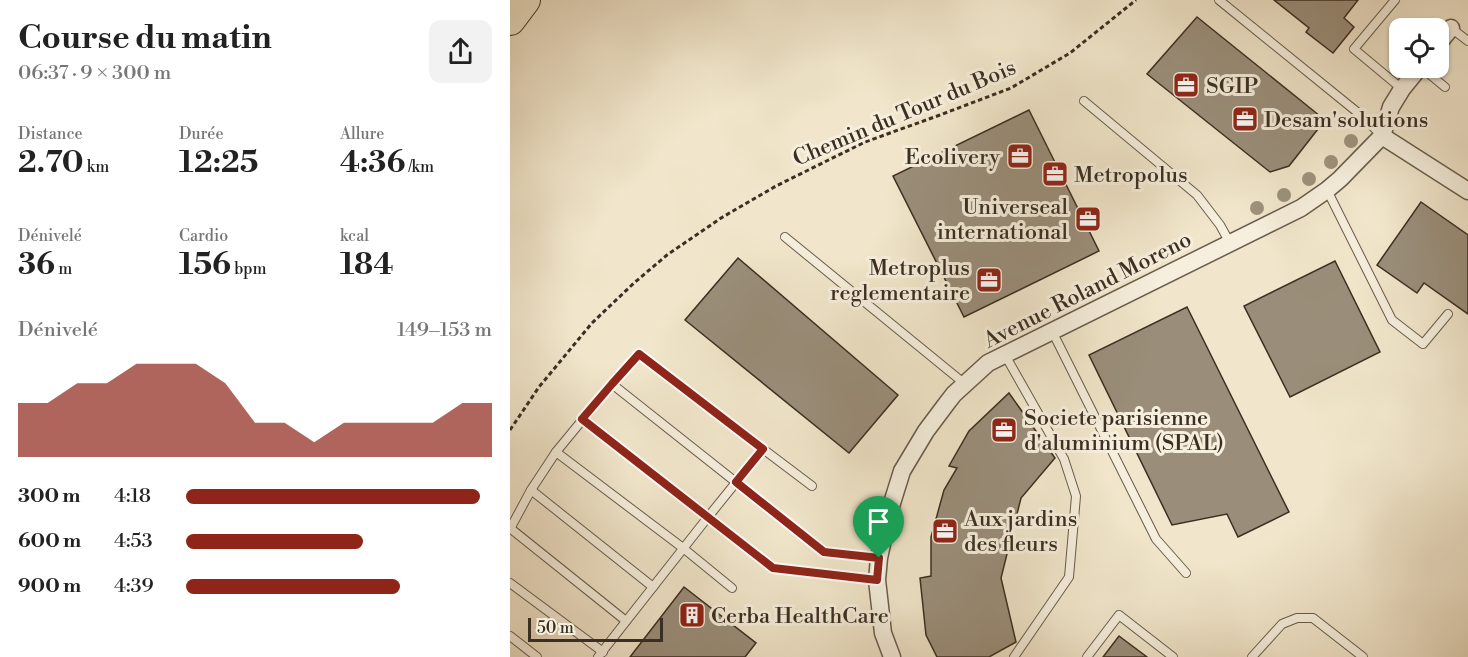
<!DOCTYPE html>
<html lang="fr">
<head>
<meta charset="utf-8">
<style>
  :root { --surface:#fff; --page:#f2f2f2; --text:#222; --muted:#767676; --accent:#8f2418 }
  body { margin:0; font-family:"Libre Bodoni",serif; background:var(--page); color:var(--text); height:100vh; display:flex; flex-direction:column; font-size:22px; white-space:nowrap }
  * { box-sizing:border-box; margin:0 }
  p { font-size:20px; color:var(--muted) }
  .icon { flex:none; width:33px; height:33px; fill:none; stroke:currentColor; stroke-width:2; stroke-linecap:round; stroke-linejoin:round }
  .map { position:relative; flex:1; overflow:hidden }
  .side { display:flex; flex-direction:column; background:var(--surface); width:510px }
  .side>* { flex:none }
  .controls { position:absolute; left:879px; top:18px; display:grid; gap:12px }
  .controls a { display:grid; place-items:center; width:60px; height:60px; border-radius:12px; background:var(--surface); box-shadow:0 2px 4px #0004; font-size:30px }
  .scale { position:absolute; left:18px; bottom:15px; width:135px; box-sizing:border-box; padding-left:6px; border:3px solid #3b2e22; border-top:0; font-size:16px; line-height:21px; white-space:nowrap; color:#3b2e22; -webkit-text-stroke:4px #f6efdd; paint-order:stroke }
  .pin { position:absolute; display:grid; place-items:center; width:51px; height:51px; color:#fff; margin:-62px -26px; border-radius:50% 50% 50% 0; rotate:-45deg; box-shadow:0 0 6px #0007 }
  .pin .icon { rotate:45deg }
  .round { display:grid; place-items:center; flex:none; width:63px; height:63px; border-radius:12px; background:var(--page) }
  .head { display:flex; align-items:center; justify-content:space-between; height:102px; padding:0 18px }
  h1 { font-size:33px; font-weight:700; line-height:45px }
  .metrics { display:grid; grid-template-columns:repeat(3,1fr); gap:9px; height:102px; padding:6px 18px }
  .metrics div { display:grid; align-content:center }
  .metrics b { font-size:30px; font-weight:700 }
  .metrics small { font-size:16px; font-weight:400 }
  .metrics p { font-size:16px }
  .chart { height:168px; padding:12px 18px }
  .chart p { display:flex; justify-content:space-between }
  .chart svg { width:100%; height:108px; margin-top:6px; fill:var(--accent); opacity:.7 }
  ul { padding:0 18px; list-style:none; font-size:20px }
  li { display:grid; grid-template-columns:96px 72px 1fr; align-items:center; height:45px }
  li i { height:15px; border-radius:8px; background:var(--accent) }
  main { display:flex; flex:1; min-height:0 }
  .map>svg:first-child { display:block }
</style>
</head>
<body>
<main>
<section class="side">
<div class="head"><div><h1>Course du matin</h1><p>06:37 · 9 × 300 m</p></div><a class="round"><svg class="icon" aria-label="share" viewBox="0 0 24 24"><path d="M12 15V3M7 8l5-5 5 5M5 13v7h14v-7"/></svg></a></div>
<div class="metrics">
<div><p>Distance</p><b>2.70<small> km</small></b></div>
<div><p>Durée</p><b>12:25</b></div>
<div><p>Allure</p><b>4:36<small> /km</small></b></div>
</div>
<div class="metrics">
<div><p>Dénivelé</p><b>36<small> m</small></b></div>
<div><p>Cardio</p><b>156<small> bpm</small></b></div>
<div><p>kcal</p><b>184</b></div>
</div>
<div class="chart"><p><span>Dénivelé</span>149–153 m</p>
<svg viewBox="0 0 160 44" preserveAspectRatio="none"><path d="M0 44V22L10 22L20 14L30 14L40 6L50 6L60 6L70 14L80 30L90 30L100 38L110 30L120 30L130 30L140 30L150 22L160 22V44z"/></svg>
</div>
<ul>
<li><b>300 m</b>4:18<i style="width:96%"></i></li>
<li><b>600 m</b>4:53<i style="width:58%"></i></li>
<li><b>900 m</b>4:39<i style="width:70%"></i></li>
</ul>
</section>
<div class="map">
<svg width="958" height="657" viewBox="0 0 958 657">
  <rect width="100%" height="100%" fill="#f1e6cb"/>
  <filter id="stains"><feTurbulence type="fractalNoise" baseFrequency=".00333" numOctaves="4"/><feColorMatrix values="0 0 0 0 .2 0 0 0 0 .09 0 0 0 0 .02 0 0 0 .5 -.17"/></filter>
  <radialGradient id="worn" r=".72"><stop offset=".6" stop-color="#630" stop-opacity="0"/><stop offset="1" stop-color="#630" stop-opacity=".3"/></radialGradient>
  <g fill="#9a8e7a" stroke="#3b2e22" stroke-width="1.5">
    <polygon points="764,0 848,0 834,18 844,27 823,53 796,32 799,28"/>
    <polygon points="687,17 815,120 779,166 760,172 637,74"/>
    <polygon points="519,110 589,251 454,317 383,176"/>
    <polygon points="911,202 958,235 958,314 914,283 907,293 867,265"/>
    <polygon points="228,258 388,395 339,453 175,320"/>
    <polygon points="825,261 870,352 780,397 734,306"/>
    <polygon points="677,307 779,512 728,537 717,514 662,525 579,355"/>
    <polygon points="499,393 545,458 511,498 491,578 506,642 479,657 427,657 416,635 410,578 421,576 421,537 434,490 447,468 439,466 459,431"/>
    <polygon points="174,587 246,643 235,657 120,657"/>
    <polygon points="609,636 637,657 593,657"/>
  </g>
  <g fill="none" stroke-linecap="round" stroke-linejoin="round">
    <defs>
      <g id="lane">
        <polyline points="709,0 852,116 872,136"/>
        <polyline points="885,0 844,49 892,89"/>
        <polyline points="941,28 958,41"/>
        <polyline points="912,68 935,87"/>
        <polyline points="574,101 687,195 710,225 720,243"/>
        <polyline points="817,190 882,320 913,344 938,314"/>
        <polyline points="275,237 455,384"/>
        <polyline points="542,331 646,539 676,573"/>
        <polyline points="495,355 554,459 566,496 559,577 504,657"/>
        <polyline points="72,419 198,517 253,449 129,354 102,384"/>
        <polyline points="253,449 302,486"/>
        <polyline points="46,452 173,548 222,588"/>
        <polyline points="21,490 143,587"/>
        <polyline points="0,528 116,621"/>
        <polyline points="0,529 21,490 46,452 102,384 314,552 369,558"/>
        <polyline points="0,583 93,652"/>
        <polyline points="0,636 27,657"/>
        <polyline points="88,657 198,517 263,568 367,580"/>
        <polyline points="577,657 609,615 663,657"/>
        <polyline points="742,657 772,624 787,618 803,618 853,657"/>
      </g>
      <g id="street">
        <polyline points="928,44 941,28"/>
        <polyline points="872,136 958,191"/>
        <polyline points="382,657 373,633 367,580 369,558 378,516 392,471 416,431 437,403 444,394 478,363 791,208 817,190 830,179 872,136 881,107 892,89 909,68"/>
      </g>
      <polyline id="highway" points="0,20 15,0"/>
    </defs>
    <use href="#lane" stroke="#685c4c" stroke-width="10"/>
    <use href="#street" stroke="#685c4c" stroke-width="19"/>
    <use href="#highway" stroke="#3b2e22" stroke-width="32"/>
    <polyline stroke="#3b2e22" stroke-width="3" stroke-dasharray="4.5 3" stroke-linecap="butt" points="0,430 29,387 82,323 124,283 157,255 211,218 266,186 355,142 430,115 501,88 560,53 626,0"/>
    <use href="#lane" stroke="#f6efdd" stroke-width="8"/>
    <use href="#street" stroke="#f6efdd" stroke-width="16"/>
    <use href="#highway" stroke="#f1e6cb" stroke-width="30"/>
  </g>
  <g fill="#9d927d">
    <circle cx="841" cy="141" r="7"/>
    <circle cx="821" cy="162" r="7"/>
    <circle cx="799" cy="179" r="7"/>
    <circle cx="774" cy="195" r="7"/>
    <circle cx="747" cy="208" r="7"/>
  </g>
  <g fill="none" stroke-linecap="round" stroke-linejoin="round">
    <defs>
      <polygon id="route" points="129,354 253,449 226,482 314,552 369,558 367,580 263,568 72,419 102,384"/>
    </defs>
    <use href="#route" stroke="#fff" stroke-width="12"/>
    <use href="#route" stroke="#8f2418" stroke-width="8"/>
  </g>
  <defs>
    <symbol id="office-square" viewBox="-11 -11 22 22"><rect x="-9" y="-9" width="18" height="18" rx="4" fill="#8f2418" stroke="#f6efdd"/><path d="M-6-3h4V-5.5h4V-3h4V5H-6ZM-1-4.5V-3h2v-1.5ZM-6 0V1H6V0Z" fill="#fff"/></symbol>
    <symbol id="building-square" viewBox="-11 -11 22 22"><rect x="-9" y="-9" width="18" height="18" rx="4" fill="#8f2418" stroke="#f6efdd"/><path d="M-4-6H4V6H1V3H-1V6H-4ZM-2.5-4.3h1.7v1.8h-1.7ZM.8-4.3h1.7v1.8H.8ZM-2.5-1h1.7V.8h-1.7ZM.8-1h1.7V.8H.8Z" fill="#fff"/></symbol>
  </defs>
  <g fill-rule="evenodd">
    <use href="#office-square" x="661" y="70" width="30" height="30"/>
    <use href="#office-square" x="720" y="104" width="30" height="30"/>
    <use href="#office-square" x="495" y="141" width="30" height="30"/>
    <use href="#office-square" x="530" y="159" width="30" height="30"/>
    <use href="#office-square" x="563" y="204" width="30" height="30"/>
    <use href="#office-square" x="464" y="265" width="30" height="30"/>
    <use href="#office-square" x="479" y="415" width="30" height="30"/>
    <use href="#office-square" x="420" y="516" width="30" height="30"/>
    <use href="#building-square" x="167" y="600" width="30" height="30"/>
  </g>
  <g text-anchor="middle" stroke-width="6" stroke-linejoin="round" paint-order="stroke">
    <g font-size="22" fill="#3b2e22" stroke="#f6efdd" text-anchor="start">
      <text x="696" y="93">SGIP</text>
      <text x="754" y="127">Desam'solutions</text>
      <text x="490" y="164" text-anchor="end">Ecolivery</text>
      <text x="564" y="182">Metropolus</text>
      <text x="558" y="214" text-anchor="end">Universeal<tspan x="558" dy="25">international</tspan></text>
      <text x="460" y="275" text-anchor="end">Metroplus<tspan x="460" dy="25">reglementaire</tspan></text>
      <text x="514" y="425">Societe parisienne<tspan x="514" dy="25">d'aluminium (SPAL)</tspan></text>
      <text x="454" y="526">Aux jardins<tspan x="454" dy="25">des fleurs</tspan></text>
      <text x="201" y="623">Cerba HealthCare</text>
    </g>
    <g font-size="22" fill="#3b2e22" stroke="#f6efdd">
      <text transform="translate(394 112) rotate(-23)" y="8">Chemin du Tour du Bois</text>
      <text transform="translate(577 289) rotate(-27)" y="8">Avenue Roland Moreno</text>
    </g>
  </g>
  <rect width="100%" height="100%" filter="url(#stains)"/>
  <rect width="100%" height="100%" fill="url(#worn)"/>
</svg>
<div class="controls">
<a><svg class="icon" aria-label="locate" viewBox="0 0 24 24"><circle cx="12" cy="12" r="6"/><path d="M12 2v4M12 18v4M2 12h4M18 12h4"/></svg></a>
</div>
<div class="scale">50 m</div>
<div class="pin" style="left:369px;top:558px;background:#1e9e55"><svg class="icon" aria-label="arrive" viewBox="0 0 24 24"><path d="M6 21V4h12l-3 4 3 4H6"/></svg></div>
</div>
</main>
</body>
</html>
